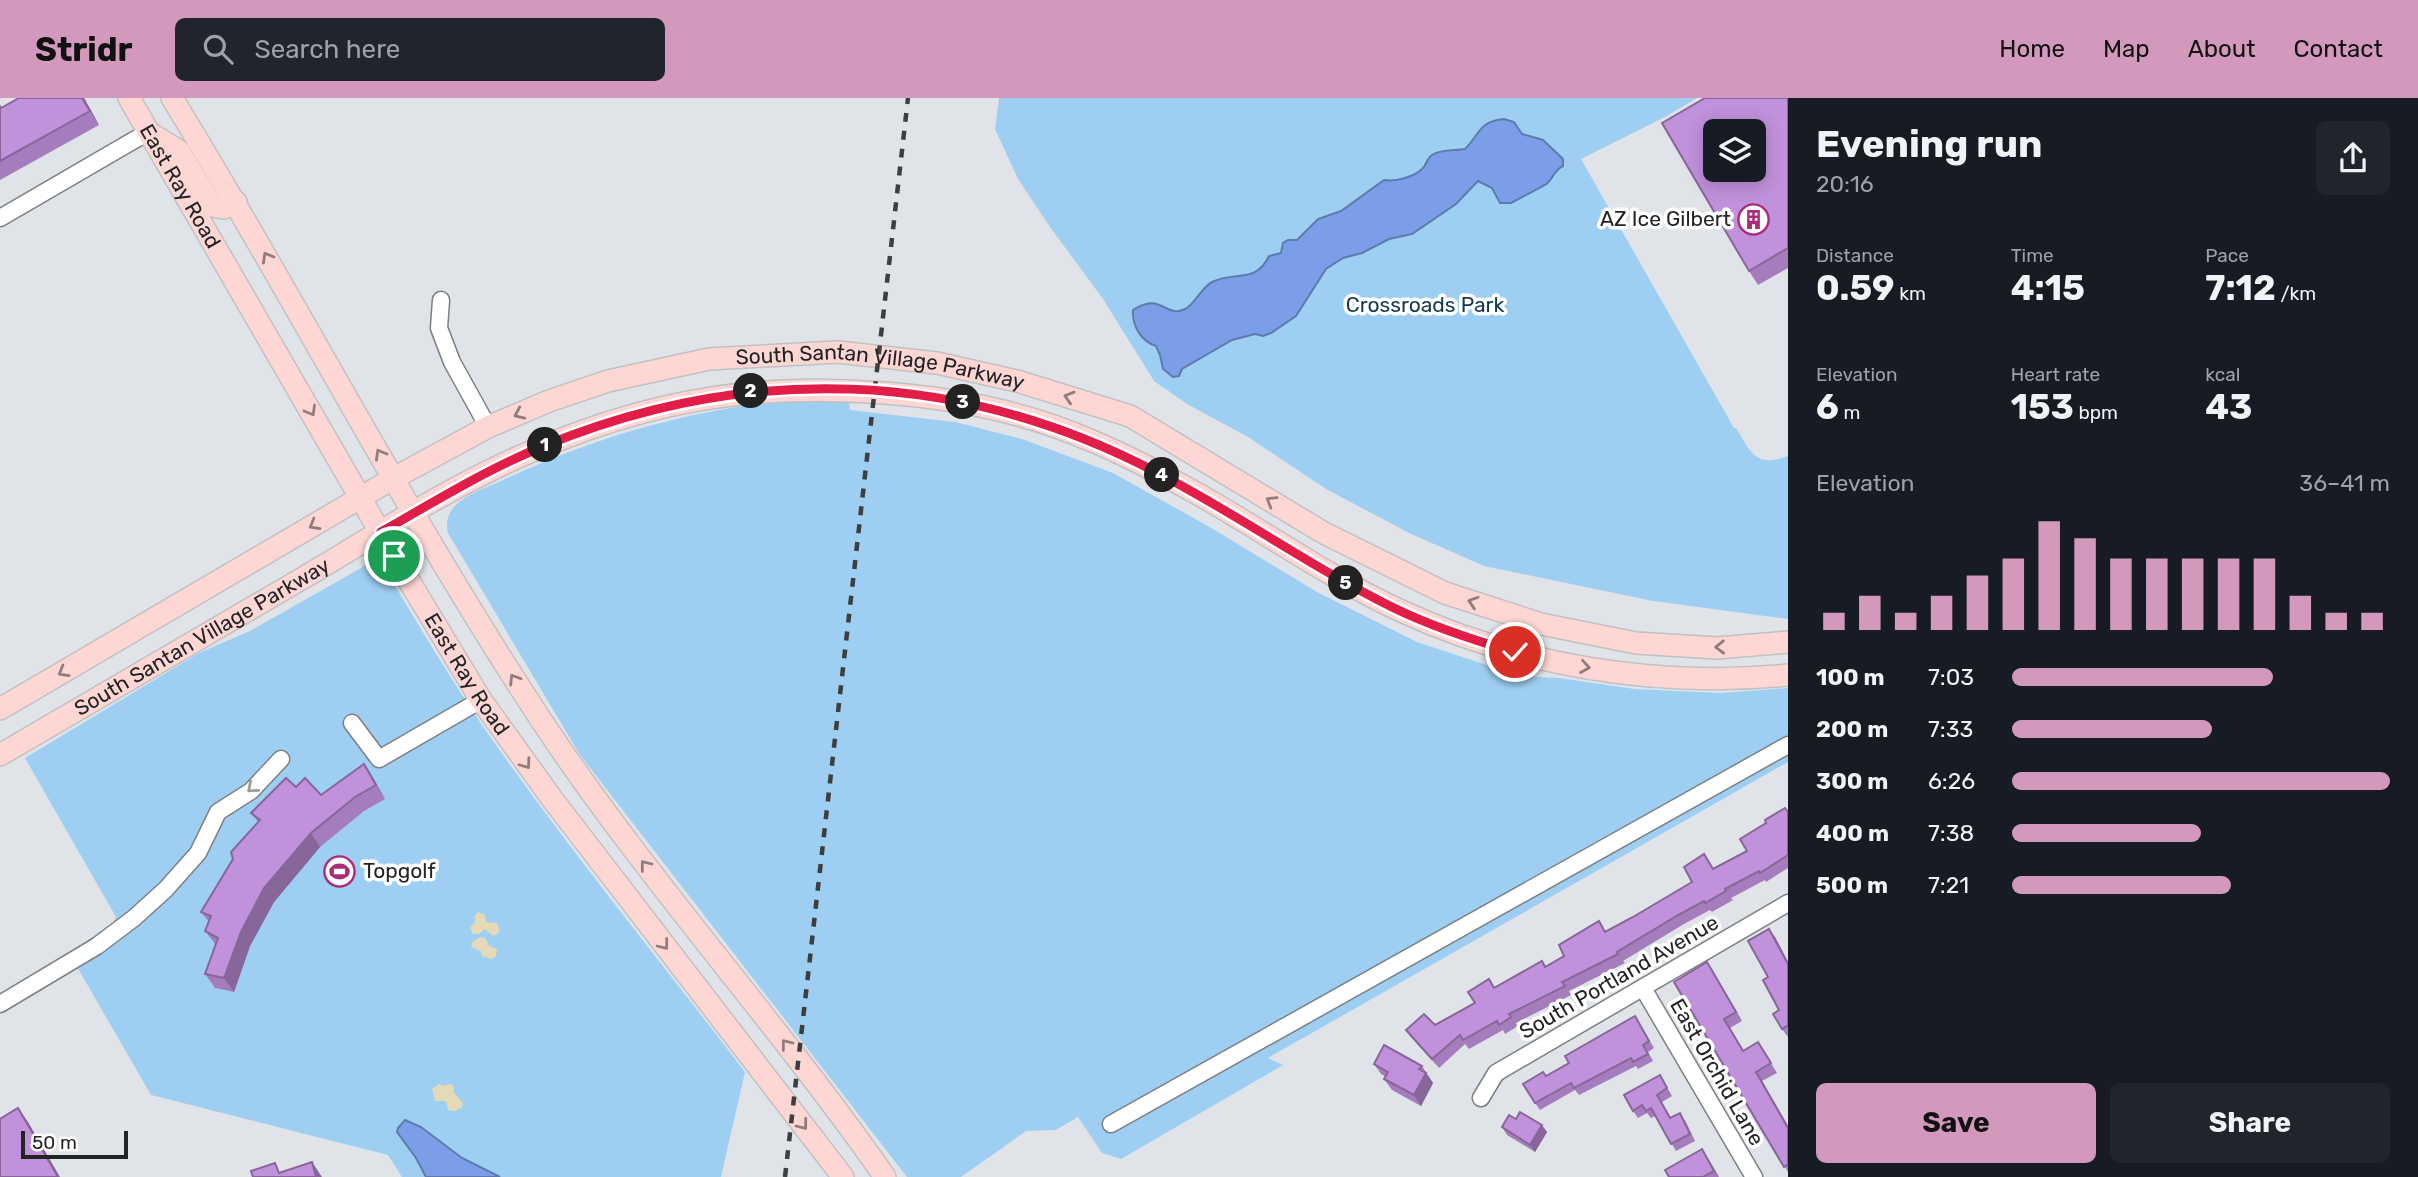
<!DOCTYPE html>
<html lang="en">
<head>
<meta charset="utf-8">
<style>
  :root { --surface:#171b24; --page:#20242c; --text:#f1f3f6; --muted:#9ea1a6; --accent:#d299bc }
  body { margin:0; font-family:Rubik,sans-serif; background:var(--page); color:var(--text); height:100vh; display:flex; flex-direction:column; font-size:26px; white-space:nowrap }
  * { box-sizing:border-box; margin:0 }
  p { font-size:23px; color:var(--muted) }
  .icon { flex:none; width:38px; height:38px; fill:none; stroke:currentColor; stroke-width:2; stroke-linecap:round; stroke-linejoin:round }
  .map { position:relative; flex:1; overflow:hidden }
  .details { display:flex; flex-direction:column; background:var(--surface); width:630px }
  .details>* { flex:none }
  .buttons { position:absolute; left:1703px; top:21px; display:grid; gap:14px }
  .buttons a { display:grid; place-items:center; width:63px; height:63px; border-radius:10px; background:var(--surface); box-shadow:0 4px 18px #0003; font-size:35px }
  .scale { position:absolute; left:21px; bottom:18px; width:107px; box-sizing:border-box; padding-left:7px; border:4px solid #212324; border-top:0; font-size:19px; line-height:24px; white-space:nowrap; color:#212324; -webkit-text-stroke:5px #fff; paint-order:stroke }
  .pin { position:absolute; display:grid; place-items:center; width:60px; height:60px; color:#fff; margin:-30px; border:4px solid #fff; border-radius:50%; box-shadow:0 2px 7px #0007 }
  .km { position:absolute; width:35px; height:35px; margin:-18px; border-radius:50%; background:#222; color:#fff; font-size:19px; line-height:35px; text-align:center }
  .round { display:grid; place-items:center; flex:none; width:74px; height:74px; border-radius:10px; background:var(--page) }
  .head { display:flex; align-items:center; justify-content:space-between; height:119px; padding:0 28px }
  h1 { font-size:38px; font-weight:700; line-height:52px }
  .figures { display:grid; grid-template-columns:repeat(3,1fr); gap:10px; height:119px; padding:7px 28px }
  .figures div { display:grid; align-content:center }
  .figures b { font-size:35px; font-weight:700 }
  .figures small { font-size:19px; font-weight:400 }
  .figures p { font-size:19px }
  .chart { height:196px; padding:14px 28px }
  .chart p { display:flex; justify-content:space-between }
  .chart svg { width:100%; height:126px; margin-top:7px; stroke:var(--accent); stroke-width:6 }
  .cta { display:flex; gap:14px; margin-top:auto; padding:14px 28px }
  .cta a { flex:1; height:80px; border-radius:10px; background:var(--accent); color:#111; font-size:28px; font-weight:700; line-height:80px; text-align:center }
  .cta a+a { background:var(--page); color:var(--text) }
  ul { padding:0 28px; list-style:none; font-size:23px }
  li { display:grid; grid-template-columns:112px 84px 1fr; align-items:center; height:52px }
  li i { height:18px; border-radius:9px; background:var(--accent) }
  header { display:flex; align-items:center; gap:42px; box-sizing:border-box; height:98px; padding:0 35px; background:var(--accent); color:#111 }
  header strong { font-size:33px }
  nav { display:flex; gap:38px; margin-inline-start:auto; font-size:24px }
  .search { width:490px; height:63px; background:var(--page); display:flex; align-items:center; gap:18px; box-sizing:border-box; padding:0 24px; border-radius:10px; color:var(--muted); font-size:26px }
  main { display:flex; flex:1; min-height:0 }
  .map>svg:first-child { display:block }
</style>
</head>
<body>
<header>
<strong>Stridr</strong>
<div class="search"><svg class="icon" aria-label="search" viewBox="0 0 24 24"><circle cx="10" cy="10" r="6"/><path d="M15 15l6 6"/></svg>Search here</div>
<nav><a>Home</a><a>Map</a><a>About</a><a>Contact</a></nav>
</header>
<main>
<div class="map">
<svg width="1788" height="1079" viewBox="0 0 1788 1079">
  <rect width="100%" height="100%" fill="#e0e4e8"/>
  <g fill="#9ecff2">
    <path d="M 999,0 L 1697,0 L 1665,19 L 1581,61 L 1734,330 L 1736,330 C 1751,355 1756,370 1788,358 L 1788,521 L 1653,503 L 1484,468 L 1409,435 L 1326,391 L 1248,339 L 1187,306 L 1154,283 L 1103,201 L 1050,129 L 1018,81 L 995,31 Z"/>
    <path d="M 799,301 L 849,304 L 850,312 L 955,324 L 1022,341 L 1113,375 L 1208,428 L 1317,494 L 1417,544 L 1520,578 L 1559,580 L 1635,591 L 1721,595 L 1788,590 L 1788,664 L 1268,960 L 1283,967 L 1121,1061 L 1102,1055 L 1078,1019 L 1056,1032 L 1026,1033 L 961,1079 L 907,1079 L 580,657 L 448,435 C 440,403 480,393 503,382 C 599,337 693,311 799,301 Z"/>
    <path d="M 368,466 L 382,470 L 388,476 C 419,528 450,580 484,630 C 566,748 658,860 745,974 L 721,1079 L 402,1079 L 388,1057 L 151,997 L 69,855 L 114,824 L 116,819 L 25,660 L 199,555 L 250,533 Z"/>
  </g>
  <g fill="#e4dab5">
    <polygon points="478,814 485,817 486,824 497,825 500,834 493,838 485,831 479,836 473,836 470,830 476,822 474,819"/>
    <polygon points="481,839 485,840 489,848 497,851 496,858 491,861 482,858 481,853 471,849 473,843"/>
    <polygon points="439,986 443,988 449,986 453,987 454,995 463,1005 462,1009 455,1013 448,1012 446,1003 435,1003 432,991"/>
  </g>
  <g fill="#7a9fe8" stroke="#5f7aad" stroke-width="2">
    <path d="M 1504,21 L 1514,24 L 1522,36 L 1543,42 L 1563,61 L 1563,68 C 1553,73 1553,82 1545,87 L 1511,105 L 1500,105 L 1492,90 L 1478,83 L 1456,106 L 1412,136 L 1389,141 L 1362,155 L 1343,160 L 1326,171 L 1296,218 L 1271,235 L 1263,238 L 1255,236 L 1232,242 L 1182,271 L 1179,278 L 1173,279 L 1163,271 L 1160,257 L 1156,248 C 1141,243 1132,228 1133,212 C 1162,193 1165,221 1185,211 C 1195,206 1201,190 1212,184 C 1235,172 1255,187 1269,158 L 1281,155 L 1283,145 L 1288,142 L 1297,142 L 1318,121 L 1341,113 L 1384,82 C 1395,84 1414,79 1422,71 C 1427,67 1426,61 1432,57 C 1442,51 1454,53 1465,51 C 1480,36 1479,23 1504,21 Z"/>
    <polygon points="405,1022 421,1029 462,1060 500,1079 426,1079 416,1060 397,1034 398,1030"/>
  </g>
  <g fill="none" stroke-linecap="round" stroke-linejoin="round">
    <defs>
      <g id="minor">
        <polyline points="0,120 148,34"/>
        <polyline points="441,202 439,230 452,264 488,329"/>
        <polyline points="352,625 379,661 481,602"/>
        <polyline points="1643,890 1754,1079"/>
        <polyline points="0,906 97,848 134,820 166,791 198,755 218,714 251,693 281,661"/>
        <polyline points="1481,1000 1496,975 1788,805"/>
        <polyline points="1111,1026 1788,647"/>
      </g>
      <g id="major">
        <path id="s1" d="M 129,0 L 394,458 L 481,602 L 553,702 L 843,1079"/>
        <path d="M 172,0 C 295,200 402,409 530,605 C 637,771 772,917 885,1079"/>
        <polyline points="153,37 179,53 212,108 224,110 236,104"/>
        <path id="s2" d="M 0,611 L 394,380 L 488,329 L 549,303 L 608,283 L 709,261 L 838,254 L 937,265 L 1017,283 L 1130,318 L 1324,435 L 1445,495 L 1541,526 L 1636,545 L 1717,550 L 1788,544"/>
        <path id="s3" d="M 0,657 C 101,598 202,539 303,480 C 381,434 458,383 542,349 C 656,301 761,285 884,295 C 955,300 1026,314 1092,343 C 1128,358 1162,376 1196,395 C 1264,433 1328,479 1399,512 C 1519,568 1657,590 1788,577"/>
      </g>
    </defs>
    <use href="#minor" stroke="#7c8083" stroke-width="19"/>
    <use href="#major" stroke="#c1c1c2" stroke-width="24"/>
    <use href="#minor" stroke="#fff" stroke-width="16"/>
    <use href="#major" stroke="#fed7d4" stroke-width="21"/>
    <polyline stroke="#3c3e3f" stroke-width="4.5" stroke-dasharray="9 9" stroke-linecap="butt" points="785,1079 908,0"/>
  </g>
  <g fill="#a67dbc">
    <polygon points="84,0 99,27 0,82 0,6 2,10"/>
    <polygon points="1788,0 1788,170 1758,187 1749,173"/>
    <polygon points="373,680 385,701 364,713 320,749 274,804 250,848 234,894 215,890 205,876 216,847 205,833 209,824 201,814 233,761 258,724 251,715 296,689 321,697"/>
    <polygon points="1788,714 1788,770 1766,784 1765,782 1731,800 1733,802 1712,814 1710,812 1684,826 1623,863 1625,865 1569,893 1571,897 1516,925 1518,928 1505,936 1503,932 1469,951 1465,946 1439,970 1413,941 1406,932 1435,927 1475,905 1494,889 1542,863 1546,868 1633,819 1714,771 1747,753"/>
    <polygon points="1775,839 1788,864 1788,939 1782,931 1779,912 1768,879"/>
    <polygon points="1707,864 1742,923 1730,930 1744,953 1758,944 1777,975 1762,983 1788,1028 1788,1074 1674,884"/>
    <polygon points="1635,918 1654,950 1648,954 1653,963 1638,971 1636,968 1579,997 1575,992 1540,1012 1535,1005 1546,978 1569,965"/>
    <polygon points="1374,966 1422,968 1433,985 1421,1008 1392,992 1384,981 1386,979 1381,976"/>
    <polygon points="1660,977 1672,998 1662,1004 1671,1020 1685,1022 1695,1043 1676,1053 1655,1018 1651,1020 1647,1015 1638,1020 1633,1013"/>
    <polygon points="1516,1021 1547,1034 1535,1054 1507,1037 1502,1029"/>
    <polygon points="1702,1051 1719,1079 1669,1079"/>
  </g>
  <g fill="#876699">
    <polygon points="82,0 84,0 99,27 90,13"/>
    <polygon points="364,666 373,680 385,701 376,687"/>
    <polygon points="311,735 320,749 274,804 250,848 234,894 224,880 241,834 264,790"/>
    <polygon points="1769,831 1775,839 1788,864 1788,866"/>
    <polygon points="1707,864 1713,873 1742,923 1736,914"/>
    <polygon points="1756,974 1762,983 1788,1028 1788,1030"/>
    <polygon points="1426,975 1433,985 1421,1008 1414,997"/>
    <polygon points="18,1010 28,1024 60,1079 58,1079"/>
    <polygon points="1542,1027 1547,1034 1535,1054 1530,1047"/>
    <polygon points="1702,1051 1709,1062 1719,1079 1714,1073"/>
    <polygon points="312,1064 322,1079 316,1079"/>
  </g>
  <g fill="#c191db" stroke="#876699" stroke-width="2" fill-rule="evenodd">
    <polygon points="19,0 82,0 90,13 0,63 0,9 1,10"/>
    <path d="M 1705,0 L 1788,0 L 1788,150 L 1749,173 L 1662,25 ZM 1715,33 L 1754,33 L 1754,72 L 1715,72 Z"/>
    <polygon points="364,666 376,687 355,699 311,735 264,790 241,834 224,880 205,876 218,840 205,833 211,818 201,814 233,761 231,754 260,722 251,715 286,680 296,689 305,680 321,697"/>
    <polygon points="1785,710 1788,714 1788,757 1760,775 1759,773 1725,791 1726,793 1705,805 1704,803 1678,817 1617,854 1618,856 1562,884 1565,888 1509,916 1511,919 1499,927 1497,923 1463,942 1460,937 1432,961 1406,932 1424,916 1435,927 1475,905 1468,894 1489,881 1494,890 1542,863 1545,869 1564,858 1559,847 1599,823 1605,834 1633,819 1692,784 1684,769 1704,756 1713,771 1747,753 1740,741 1766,725 1765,722"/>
    <polygon points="1769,831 1788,866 1788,927 1782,931 1773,916 1779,912 1763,882 1768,879 1748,843"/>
    <polygon points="1707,864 1736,914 1724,921 1743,953 1758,944 1771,965 1756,974 1788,1030 1788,1066 1784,1069 1674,884"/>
    <polygon points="1635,918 1649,943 1643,947 1648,956 1633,964 1631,960 1574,990 1571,985 1535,1005 1523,986 1543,974 1546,978 1569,965 1565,958"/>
    <polygon points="1384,947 1422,968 1419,971 1426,975 1414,997 1384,981 1388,974 1374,966"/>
    <polygon points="1660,977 1667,990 1657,997 1670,1020 1680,1015 1690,1036 1671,1046 1651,1010 1646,1013 1642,1007 1633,1013 1624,997"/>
    <polygon points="18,1010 58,1079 0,1079 0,1021"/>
    <polygon points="1520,1014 1542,1027 1530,1047 1502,1029 1509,1017 1516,1021"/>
    <polygon points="1702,1051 1714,1073 1703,1079 1669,1079 1665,1072"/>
    <polygon points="312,1064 316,1079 253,1079 251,1073 275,1065 279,1075"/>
  </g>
  <defs><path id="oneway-chevron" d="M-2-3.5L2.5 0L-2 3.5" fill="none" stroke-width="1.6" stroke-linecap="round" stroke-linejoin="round" transform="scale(1.75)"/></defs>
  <g stroke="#907d7c">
    <use href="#oneway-chevron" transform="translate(267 159) rotate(-120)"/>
    <use href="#oneway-chevron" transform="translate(1069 299) rotate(-163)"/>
    <use href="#oneway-chevron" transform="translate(311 313) rotate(60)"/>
    <use href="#oneway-chevron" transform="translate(519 316) rotate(156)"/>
    <use href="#oneway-chevron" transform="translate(380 356) rotate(-120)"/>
    <use href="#oneway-chevron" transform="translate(1271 403) rotate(-149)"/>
    <use href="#oneway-chevron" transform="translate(314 427) rotate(150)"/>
    <use href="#oneway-chevron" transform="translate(1473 504) rotate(-162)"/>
    <use href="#oneway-chevron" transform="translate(1720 549) rotate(179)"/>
    <use href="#oneway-chevron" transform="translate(1585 569) rotate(10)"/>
    <use href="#oneway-chevron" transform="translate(63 574) rotate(150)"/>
    <use href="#oneway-chevron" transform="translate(514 581) rotate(-122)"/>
    <use href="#oneway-chevron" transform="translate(526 666) rotate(54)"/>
    <use href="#oneway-chevron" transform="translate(645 767) rotate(-128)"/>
    <use href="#oneway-chevron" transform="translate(664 847) rotate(52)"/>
    <use href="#oneway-chevron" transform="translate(786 946) rotate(-128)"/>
    <use href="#oneway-chevron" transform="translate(803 1027) rotate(52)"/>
  </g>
  <use stroke="#9b9c9c" href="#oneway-chevron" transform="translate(252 690) rotate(139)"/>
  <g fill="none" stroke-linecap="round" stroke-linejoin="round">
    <defs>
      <path id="route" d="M 394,458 L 381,434 C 434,404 487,371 544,348 C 747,265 958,271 1154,373 C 1236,415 1311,469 1394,510 C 1433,529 1473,542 1515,554"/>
    </defs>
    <use href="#route" stroke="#fff" stroke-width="14"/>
    <use href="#route" stroke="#e11d48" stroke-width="9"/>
  </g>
  <defs>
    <symbol id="building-ring" viewBox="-11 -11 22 22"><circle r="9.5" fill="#fff" stroke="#ad2b76" stroke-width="1.5"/><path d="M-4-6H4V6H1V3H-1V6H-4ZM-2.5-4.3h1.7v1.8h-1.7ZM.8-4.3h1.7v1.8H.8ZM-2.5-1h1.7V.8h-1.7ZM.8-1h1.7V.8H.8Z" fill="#ad2b76"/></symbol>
    <symbol id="stadium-ring" viewBox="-11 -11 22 22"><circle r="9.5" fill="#fff" stroke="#ad2b76" stroke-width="1.5"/><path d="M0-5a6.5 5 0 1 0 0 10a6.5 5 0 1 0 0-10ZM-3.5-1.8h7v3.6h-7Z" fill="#ad2b76"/></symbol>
  </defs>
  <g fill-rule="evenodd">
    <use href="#building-ring" x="1736" y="104" width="35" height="35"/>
    <use href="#stadium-ring" x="322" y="756" width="35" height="35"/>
  </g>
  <g text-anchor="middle" stroke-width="7" stroke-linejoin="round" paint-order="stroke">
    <g font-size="21" fill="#212324" stroke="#fff">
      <text dy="7" stroke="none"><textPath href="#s1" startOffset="102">East Ray Road</textPath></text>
      <text dy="7" stroke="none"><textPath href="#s2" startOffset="968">South Santan Village Parkway</textPath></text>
      <text dy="7" stroke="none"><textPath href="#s3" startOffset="234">South Santan Village Parkway</textPath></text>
      <text dy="7" stroke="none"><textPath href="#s1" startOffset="668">East Ray Road</textPath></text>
      <text transform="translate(1619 879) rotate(-30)" y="7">South Portland Avenue</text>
      <text transform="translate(1717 974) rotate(60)" y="7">East Orchid Lane</text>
    </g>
    <g font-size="21" fill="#212324" stroke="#fff" text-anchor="end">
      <text x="1731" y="128">AZ Ice Gilbert</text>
      <text x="363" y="780" text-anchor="start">Topgolf</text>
    </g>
    <g font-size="21" fill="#153950" stroke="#fff">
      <text x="1425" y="214">Crossroads Park</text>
    </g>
  </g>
</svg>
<div class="buttons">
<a><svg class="icon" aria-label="layers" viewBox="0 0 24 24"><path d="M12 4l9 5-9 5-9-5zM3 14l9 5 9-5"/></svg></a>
</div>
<div class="scale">50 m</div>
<div class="pin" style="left:394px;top:458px;background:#1e9e55"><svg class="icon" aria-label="arrive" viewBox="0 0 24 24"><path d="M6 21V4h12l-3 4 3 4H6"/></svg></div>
<div class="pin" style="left:1515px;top:554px;background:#d93025"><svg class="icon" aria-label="check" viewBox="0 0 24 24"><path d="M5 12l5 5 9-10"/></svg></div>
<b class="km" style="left:545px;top:347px">1</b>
<b class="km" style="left:751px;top:293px">2</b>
<b class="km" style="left:963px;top:304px">3</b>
<b class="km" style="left:1162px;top:377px">4</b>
<b class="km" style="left:1346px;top:485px">5</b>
</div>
<section class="details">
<div class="head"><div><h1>Evening run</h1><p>20:16</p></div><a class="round"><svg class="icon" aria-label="share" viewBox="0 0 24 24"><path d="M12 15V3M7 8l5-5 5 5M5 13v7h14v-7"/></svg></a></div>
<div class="figures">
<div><p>Distance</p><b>0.59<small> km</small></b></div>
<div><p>Time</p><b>4:15</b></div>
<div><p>Pace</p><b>7:12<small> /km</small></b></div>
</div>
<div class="figures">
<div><p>Elevation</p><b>6<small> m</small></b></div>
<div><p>Heart rate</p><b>153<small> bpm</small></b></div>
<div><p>kcal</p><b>43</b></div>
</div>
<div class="chart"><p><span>Elevation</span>36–41 m</p>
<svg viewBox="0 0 160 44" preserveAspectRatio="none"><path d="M5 44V38M15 44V32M25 44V38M35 44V32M45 44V25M55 44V19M65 44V6M75 44V12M85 44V19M95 44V19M105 44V19M115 44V19M125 44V19M135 44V32M145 44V38M155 44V38"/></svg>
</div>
<ul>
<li><b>100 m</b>7:03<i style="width:69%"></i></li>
<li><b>200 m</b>7:33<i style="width:53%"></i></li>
<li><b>300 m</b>6:26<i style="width:100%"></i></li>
<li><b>400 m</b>7:38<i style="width:50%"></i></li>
<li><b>500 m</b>7:21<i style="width:58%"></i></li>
</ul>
<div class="cta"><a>Save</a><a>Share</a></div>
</section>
</main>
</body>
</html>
